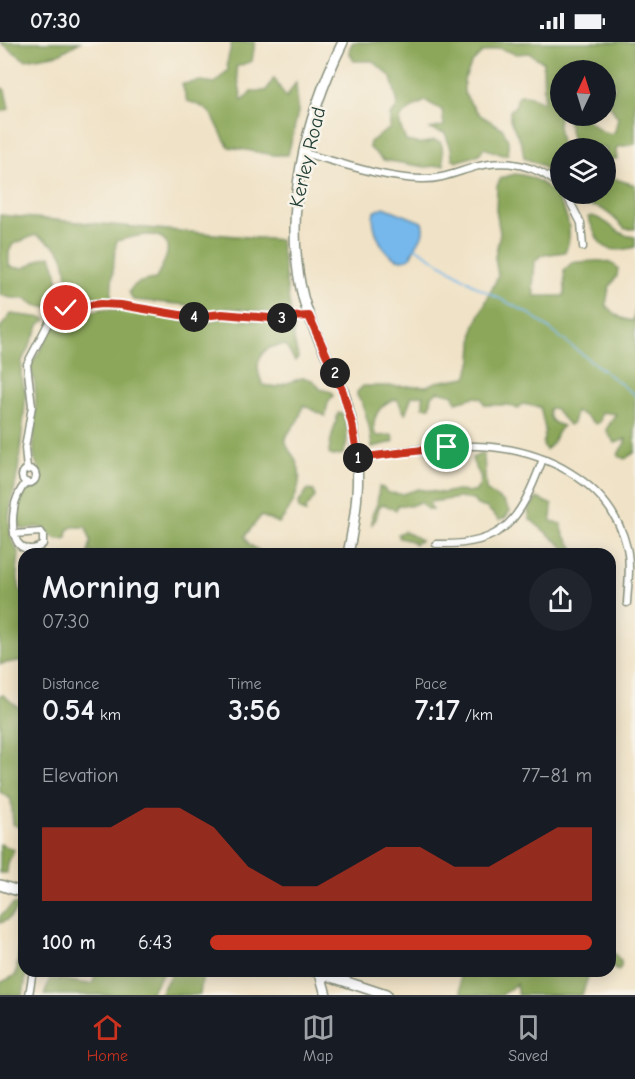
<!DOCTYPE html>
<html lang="en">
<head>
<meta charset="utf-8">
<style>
  :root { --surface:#171b24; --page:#20242c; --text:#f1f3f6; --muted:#9ea1a6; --line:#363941; --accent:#c8321e }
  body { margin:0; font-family:"Comic Neue",sans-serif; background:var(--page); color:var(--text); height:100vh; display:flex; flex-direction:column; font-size:22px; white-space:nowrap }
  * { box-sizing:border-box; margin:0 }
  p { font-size:20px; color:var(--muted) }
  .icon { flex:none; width:33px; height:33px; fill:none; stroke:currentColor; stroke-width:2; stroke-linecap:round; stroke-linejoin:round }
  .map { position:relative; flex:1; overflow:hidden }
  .panel { position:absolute; left:18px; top:506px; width:598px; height:429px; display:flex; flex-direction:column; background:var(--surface); border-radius:18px; box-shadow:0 3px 15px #0003 }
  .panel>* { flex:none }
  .needle { width:39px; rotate:4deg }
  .fabs { position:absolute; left:550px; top:18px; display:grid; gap:12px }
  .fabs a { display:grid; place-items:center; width:66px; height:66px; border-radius:50%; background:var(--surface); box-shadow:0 3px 15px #0003; font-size:30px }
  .pin { position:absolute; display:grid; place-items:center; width:51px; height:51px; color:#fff; margin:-26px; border:3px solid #fff; border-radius:50%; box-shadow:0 2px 6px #0007 }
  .km { position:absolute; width:30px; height:30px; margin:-15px; border-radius:50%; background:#222; color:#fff; font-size:16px; line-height:30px; text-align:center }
  .round { display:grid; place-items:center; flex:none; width:63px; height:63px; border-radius:32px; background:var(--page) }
  .head { display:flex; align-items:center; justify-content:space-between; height:102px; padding:0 24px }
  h1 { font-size:33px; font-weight:800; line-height:45px }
  .stats { display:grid; grid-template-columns:repeat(3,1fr); gap:9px; height:102px; padding:6px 24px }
  .stats div { display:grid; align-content:center }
  .stats b { font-size:30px; font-weight:800 }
  .stats small { font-size:16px; font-weight:400 }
  .stats p { font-size:16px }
  .chart { height:168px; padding:12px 24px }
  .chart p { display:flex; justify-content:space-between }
  .chart svg { width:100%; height:108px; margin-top:6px; fill:var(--accent); opacity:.7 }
  ul { padding:0 24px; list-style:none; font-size:20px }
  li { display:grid; grid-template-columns:96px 72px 1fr; align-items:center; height:45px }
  li i { height:15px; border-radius:8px; background:var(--accent) }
  .status { display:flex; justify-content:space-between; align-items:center; height:42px; padding:0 30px; background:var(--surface); direction:ltr }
  .status svg { height:16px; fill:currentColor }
  .tab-bar { display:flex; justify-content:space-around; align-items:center; height:84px; border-top:2px solid var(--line); background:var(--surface); font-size:16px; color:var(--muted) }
  .tab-bar a { display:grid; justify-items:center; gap:3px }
  .tab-bar .active { color:var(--accent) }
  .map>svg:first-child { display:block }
</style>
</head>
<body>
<div class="status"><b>07:30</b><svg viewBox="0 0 49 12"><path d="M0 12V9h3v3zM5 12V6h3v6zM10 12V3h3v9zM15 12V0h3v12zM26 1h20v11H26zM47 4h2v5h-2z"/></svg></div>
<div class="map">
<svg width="635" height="953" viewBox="0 0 635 953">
  <rect width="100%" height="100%" fill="#f7f3e8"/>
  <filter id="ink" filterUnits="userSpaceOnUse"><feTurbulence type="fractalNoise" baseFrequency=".0167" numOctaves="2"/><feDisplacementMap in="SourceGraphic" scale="12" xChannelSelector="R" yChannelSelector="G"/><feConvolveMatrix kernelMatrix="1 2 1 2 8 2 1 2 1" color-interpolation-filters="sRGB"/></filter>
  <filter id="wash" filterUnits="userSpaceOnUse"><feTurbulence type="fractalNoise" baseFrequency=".008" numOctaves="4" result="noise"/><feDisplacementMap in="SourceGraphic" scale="24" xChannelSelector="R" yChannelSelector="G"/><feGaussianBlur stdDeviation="1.35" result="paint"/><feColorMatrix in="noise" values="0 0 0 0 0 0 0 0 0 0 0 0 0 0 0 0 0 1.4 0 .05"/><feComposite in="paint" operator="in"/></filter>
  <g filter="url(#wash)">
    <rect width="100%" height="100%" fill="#f0e2c6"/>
    <g fill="#8ca75a" stroke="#567247" stroke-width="1.5">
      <polygon points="0,0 80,0 59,12 25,18"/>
      <path d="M 232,0 L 255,0 L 252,19 L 236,25 L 242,59 L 253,49 L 266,49 L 274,36 L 286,56 L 296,40 L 298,70 L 288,113 L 274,113 L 229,105 C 213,81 218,67 187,59 L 182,42 L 201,39 L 215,41 L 228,28 L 227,21 Z"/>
      <path d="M 353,0 L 635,0 L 635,102 L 618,105 L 616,108 L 617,117 L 606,117 L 606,106 L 575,106 L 568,81 L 568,74 L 583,74 L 601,89 L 612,92 L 615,89 L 618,76 L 609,62 L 612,59 L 606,53 L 606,43 L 608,43 L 614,49 L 615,45 L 611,37 L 606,34 L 606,28 L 561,28 L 561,57 L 558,84 L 562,106 L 561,135 L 555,136 L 541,123 L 524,116 L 522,103 L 510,78 L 510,69 L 516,63 L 518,54 C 528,51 534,56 542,60 L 544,56 L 543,20 L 529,11 L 516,12 L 498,6 L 482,11 L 472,21 L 464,38 L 464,51 L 471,62 L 480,73 L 503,87 L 508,99 L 508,112 L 503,113 L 484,106 L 478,113 L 456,120 L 452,116 L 451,107 L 445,91 L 429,87 L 444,84 L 442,68 L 426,59 C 418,62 415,64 408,69 C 394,79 401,84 406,99 C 415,101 425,103 433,98 L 440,100 L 442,104 L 444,123 L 426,125 L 383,118 L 369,105 L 370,100 L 390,86 L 390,73 L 396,67 L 398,62 L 391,35 L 373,19 L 354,19 C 349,11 347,8 353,0 Z"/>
      <polygon points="0,45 5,48 9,67 0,70"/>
      <path d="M 515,132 C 549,133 581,177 565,210 L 542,213 L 535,219 L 533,246 L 535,254 L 563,254 L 565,250 L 564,228 L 573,220 C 589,222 603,213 618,226 L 617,234 L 609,246 L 606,263 C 614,272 621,278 633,279 L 635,269 L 635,410 L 625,417 L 618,414 C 619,407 625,404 626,397 L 615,401 L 607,390 L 607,386 L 616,372 L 602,370 L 600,380 L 596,382 L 582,372 L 576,370 L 573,381 L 569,383 C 565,377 558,373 556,367 L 551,366 L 549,367 C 549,379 553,381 563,384 C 552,393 558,399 546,408 L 543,404 L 545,387 L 540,365 L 522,362 L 518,367 L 509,363 L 485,363 L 481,356 L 474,355 L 456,360 L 454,353 L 438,349 L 432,354 L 430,365 L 423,365 L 423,353 L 412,354 L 405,372 L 397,357 C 380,360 369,378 376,394 L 392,393 L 394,399 L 390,401 L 372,405 L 369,384 L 362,360 L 357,354 L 357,350 L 363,344 L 427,344 L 436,340 L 467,335 L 472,318 L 474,285 L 498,234 L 495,215 L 500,191 L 496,168 L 497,144 L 501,136 Z"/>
      <path d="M 606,134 L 635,143 L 635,187 L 625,187 C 612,174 603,162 583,164 L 574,152 L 606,152 Z"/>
      <path d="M 0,173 L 280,198 L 291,273 L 229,266 L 206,269 L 188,263 L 133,258 L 129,250 C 134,240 145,238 156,237 C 159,229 166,219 167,211 C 171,183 131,195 117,199 C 114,205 112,245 111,257 L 82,253 L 74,254 C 56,222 80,215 36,193 L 13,202 L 9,210 L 9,224 C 30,232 33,215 51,214 L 57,231 L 59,264 C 47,267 35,265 26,257 L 11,256 L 0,253 Z"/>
      <path d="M 592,174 C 608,177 618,195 635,195 L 635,205 C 602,214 599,202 588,175 Z"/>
      <path d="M 102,267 L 165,273 L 169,276 L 197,282 L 207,282 L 219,276 L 276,280 L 294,285 L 294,298 L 298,315 L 295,319 L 285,303 C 258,304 253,322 263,343 L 276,345 L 302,336 C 311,336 315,339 320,347 L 332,350 L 333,354 L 328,361 L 325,374 L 303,363 C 302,367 301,372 299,376 C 296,383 284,392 286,400 C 287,408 295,414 297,421 C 305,440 292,467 279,481 L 261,474 L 245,494 L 249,502 L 262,511 L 88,511 L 91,499 L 86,485 L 72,485 L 68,488 L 67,496 C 48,502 52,485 37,485 C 32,485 27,488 22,487 C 16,479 17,455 26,448 C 33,444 37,443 42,436 C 41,426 35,423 34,414 C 31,383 42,354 30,324 L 42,305 L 51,283 L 63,276 Z"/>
      <polygon points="11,272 44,276 46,278 40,282 22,319 21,333 26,352 25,364 18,429 9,474 11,496 19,512 17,530 20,548 24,553 24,618 0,622 0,286"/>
      <path d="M 338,371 L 342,371 C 348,383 349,401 343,412 L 333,414 L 329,412 C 329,398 335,386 338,371 Z"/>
      <path d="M 483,411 L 484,413 L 486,448 L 504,460 L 510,469 L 505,476 L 499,478 L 487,466 L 477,463 L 473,458 L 459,456 L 430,460 L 429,462 L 433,468 L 427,467 L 420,460 L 410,464 L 398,463 L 396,468 L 383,462 L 379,465 L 376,477 L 372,482 L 372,473 L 377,462 L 379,445 L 383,446 L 388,451 L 403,452 L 418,447 L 443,451 L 453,449 L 475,450 C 488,433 475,431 472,416 Z"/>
      <polygon points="307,448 314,449 315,455 306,467 306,471 299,467 298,462"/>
      <polygon points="537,456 552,463 551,479 561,482 564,493 573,505 573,509 567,508 530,477 528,468"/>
      <polygon points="404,489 421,498 415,502 411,499 399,496 398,492"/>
      <polygon points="3,653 24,670 24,788 13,782 11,757 0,750 0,654"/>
      <polygon points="0,802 14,808 8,821 7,831 0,831"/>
      <path d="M 14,862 L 19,863 C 14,871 9,879 0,881 L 0,874 Z"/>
      <polygon points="24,869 24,928 27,929 23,953 0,953 0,941 16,933"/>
      <polygon points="611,908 621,919 621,925 618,929 611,925"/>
      <path d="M 97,929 L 97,928 L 164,929 L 149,953 L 44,953 L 50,937 C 65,936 78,942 92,942 Z"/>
      <polygon points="173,929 203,929 200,953 159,953"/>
      <polygon points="459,929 459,928 590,929 582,953 518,953 516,942 502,953 464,953 461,949"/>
    </g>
    <path fill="#76b8eb" stroke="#4a7a90" stroke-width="1.5" d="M 384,165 L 422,180 C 427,196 414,202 411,215 C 390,229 369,188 374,170 Z"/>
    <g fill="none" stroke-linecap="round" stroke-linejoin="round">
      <polyline stroke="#76b8eb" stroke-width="1.5" points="415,205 479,246 530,272 635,353"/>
    </g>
  </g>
  <g filter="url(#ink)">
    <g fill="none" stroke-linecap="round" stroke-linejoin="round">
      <defs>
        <g id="street">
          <path d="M 304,111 C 341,121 382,136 421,137 C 440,138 457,130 475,125 C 506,116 538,123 561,145"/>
          <polyline points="566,152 581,181 583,205"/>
          <path d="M 358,416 C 396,411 437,402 476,404 C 541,406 611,438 627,506 C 631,523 628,543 627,561"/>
          <circle cx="29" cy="434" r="7"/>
          <polyline points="27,428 25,406 32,364 27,322 50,278 61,266 101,262 121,263 192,275 222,272 270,276 309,274"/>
          <path d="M 14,492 L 41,490 L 43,493 L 43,502 C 39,506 35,507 30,507 C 11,507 12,479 14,467 C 15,457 20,448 26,440"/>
          <path d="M 436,502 C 506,504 520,477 543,417"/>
          <polyline points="29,953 33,928"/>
        </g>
        <g id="secondary">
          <path d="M 343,0 C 305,77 282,170 303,255 C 312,288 330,319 344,351 C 347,359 348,368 351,377 C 362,425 358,464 348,512"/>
          <polyline points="0,843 24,851"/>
          <polyline points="311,928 386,953"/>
          <polyline points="319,928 326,953"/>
        </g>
      </defs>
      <use href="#street" stroke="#88907d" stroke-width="9"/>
      <use href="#secondary" stroke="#88907d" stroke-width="12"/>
      <use href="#street" stroke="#fff" stroke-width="6"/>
      <use href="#secondary" stroke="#fff" stroke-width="9"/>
    </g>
  </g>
  <g fill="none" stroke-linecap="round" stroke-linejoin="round" filter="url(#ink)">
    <defs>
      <polyline id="route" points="66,266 101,262 121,263 192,275 222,272 270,276 309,274 343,350 352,382 358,416 447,405"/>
    </defs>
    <use href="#route" stroke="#fff" stroke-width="12"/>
    <use href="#route" stroke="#c8321e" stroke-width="8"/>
  </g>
  <g text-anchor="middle" stroke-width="5" stroke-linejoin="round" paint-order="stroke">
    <g font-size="20" fill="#1f3d34" stroke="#f7f3e8">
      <text transform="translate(307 115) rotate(-77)" y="7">Kerley Road</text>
    </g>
  </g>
</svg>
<div class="fabs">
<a><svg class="needle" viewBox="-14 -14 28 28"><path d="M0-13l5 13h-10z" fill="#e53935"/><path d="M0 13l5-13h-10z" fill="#9ea1a6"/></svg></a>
<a><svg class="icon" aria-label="layers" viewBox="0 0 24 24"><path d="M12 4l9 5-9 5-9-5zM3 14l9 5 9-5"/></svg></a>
</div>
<div class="pin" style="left:447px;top:405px;background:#1e9e55"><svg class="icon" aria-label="arrive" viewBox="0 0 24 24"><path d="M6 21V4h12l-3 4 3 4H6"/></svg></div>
<div class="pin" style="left:66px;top:266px;background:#d93025"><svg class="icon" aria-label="check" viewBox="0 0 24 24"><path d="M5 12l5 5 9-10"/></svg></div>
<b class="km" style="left:358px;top:416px">1</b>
<b class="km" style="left:335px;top:331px">2</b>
<b class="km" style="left:282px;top:276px">3</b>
<b class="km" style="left:194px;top:275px">4</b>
<section class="panel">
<div class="head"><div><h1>Morning run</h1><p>07:30</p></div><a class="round"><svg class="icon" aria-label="share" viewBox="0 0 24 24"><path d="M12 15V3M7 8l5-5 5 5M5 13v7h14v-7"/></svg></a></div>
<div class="stats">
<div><p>Distance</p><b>0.54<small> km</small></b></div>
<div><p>Time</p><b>3:56</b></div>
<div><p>Pace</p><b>7:17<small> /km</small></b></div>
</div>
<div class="chart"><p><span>Elevation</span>77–81 m</p>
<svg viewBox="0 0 160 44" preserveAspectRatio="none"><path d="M0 44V14L10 14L20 14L30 6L40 6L50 14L60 30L70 38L80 38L90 30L100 22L110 22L120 30L130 30L140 22L150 14L160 14V44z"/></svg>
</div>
<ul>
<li><b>100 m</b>6:43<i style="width:100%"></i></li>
</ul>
</section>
</div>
<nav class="tab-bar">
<a class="active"><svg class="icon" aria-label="home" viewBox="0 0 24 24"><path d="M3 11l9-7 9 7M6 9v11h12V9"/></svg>Home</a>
<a><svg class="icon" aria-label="map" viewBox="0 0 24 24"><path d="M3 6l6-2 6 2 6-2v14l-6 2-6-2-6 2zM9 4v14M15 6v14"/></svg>Map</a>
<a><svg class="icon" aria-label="saved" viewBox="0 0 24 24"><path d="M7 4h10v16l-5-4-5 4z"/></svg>Saved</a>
</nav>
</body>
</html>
